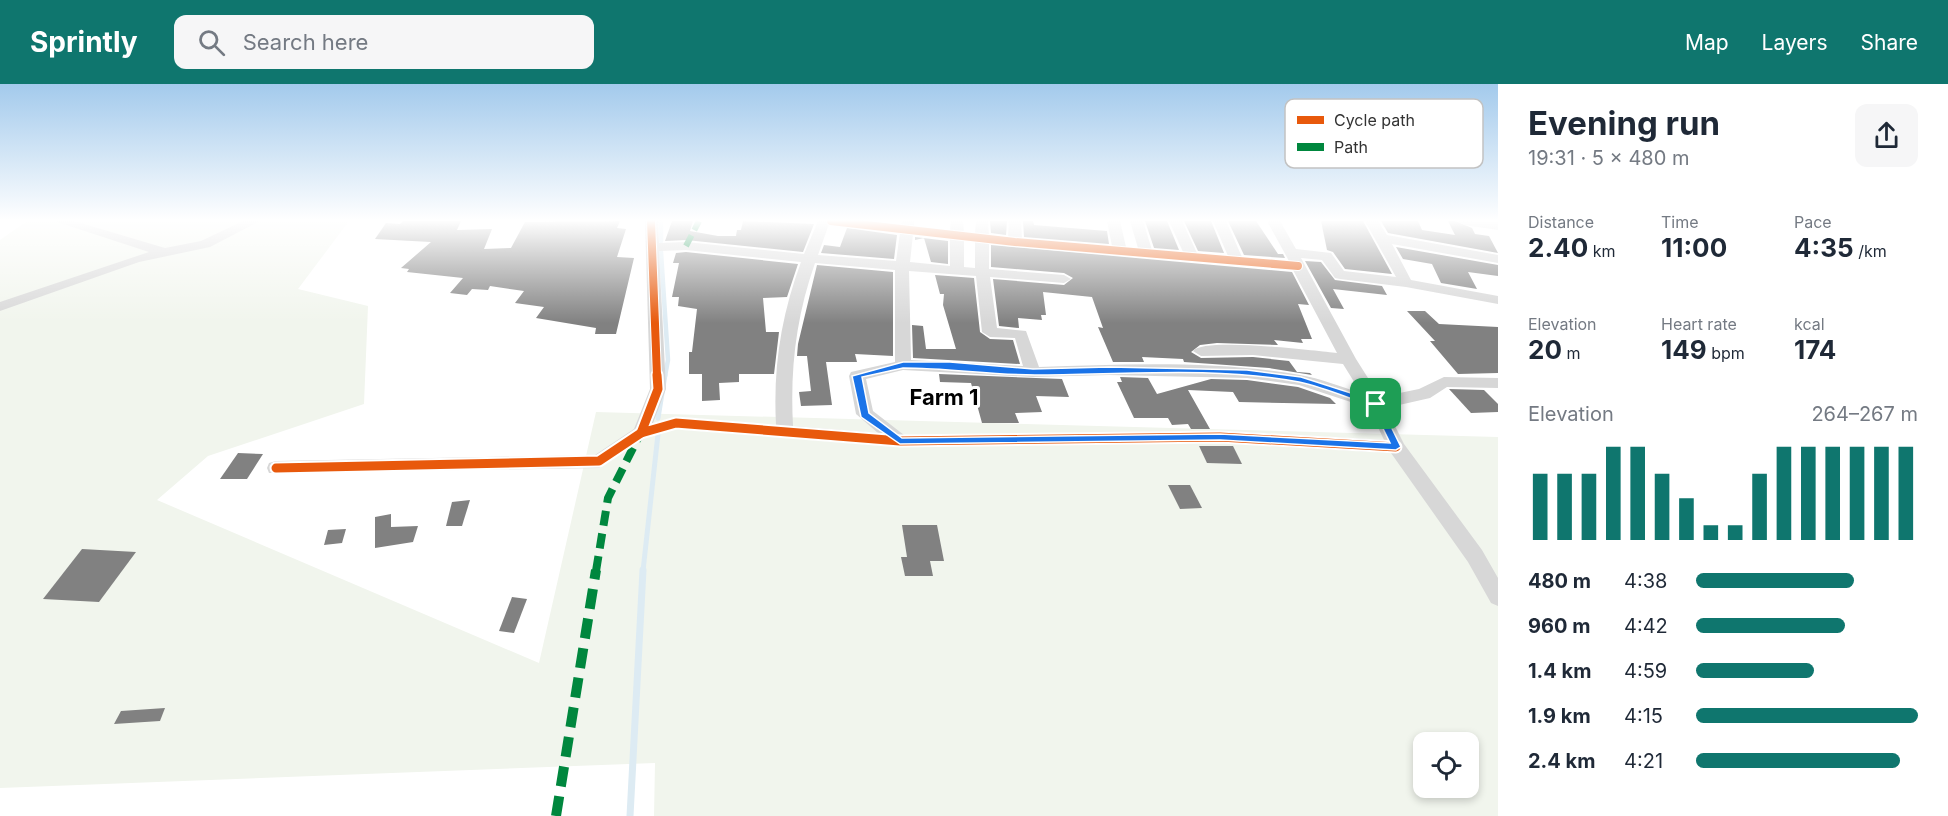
<!DOCTYPE html>
<html lang="en">
<head>
<meta charset="utf-8">
<style>
  :root { --surface:#fff; --page:#f6f6f7; --text:#1f2937; --muted:#747a83; --accent:#0f766e }
  body { margin:0; font-family:Inter,sans-serif; background:var(--page); color:var(--text); height:100vh; display:flex; flex-direction:column; font-size:22px; white-space:nowrap }
  * { box-sizing:border-box; margin:0 }
  p { font-size:20px; color:var(--muted) }
  .icon { flex:none; width:33px; height:33px; fill:none; stroke:currentColor; stroke-width:2; stroke-linecap:round; stroke-linejoin:round }
  .map { position:relative; flex:1; overflow:hidden }
  .drawer { display:flex; flex-direction:column; background:var(--surface); width:450px }
  .drawer>* { flex:none }
  .controls { position:absolute; left:1413px; top:648px; display:grid; gap:12px }
  .controls a { display:grid; place-items:center; width:66px; height:66px; border-radius:12px; background:var(--surface); box-shadow:0 3px 9px #0003; font-size:30px }
  .pin { position:absolute; display:grid; place-items:center; width:51px; height:51px; color:#fff; margin:-26px; border-radius:12px; box-shadow:0 3px 9px #0006 }
  .round { display:grid; place-items:center; flex:none; width:63px; height:63px; border-radius:12px; background:var(--page) }
  .head { display:flex; align-items:center; justify-content:space-between; height:102px; padding:0 30px }
  h1 { font-size:33px; font-weight:700; line-height:45px }
  .stats { display:grid; grid-template-columns:repeat(3,1fr); gap:9px; height:102px; padding:6px 30px }
  .stats div { display:grid; align-content:center }
  .stats b { font-size:26px; font-weight:700 }
  .stats small { font-size:16px; font-weight:400 }
  .stats p { font-size:16px }
  .chart { height:168px; padding:12px 30px }
  .chart p { display:flex; justify-content:space-between }
  .chart svg { width:100%; height:108px; margin-top:6px; stroke:var(--accent); stroke-width:6 }
  ul { padding:0 30px; list-style:none; font-size:20px }
  li { display:grid; grid-template-columns:96px 72px 1fr; align-items:center; height:45px }
  li i { height:15px; border-radius:8px; background:var(--accent) }
  header { display:flex; align-items:center; gap:36px; box-sizing:border-box; height:84px; padding:0 30px; background:var(--accent); color:#fff }
  header strong { font-size:28px }
  nav { display:flex; gap:33px; margin-inline-start:auto; font-size:21px }
  .search { width:420px; height:54px; background:var(--page); display:flex; align-items:center; gap:15px; box-sizing:border-box; padding:0 21px; border-radius:12px; color:var(--muted); font-size:22px }
  main { display:flex; flex:1; min-height:0 }
  .map>svg:first-child { display:block }
</style>
</head>
<body>
<header>
<strong>Sprintly</strong>
<div class="search"><svg class="icon" aria-label="search" viewBox="0 0 24 24"><circle cx="10" cy="10" r="6"/><path d="M15 15l6 6"/></svg>Search here</div>
<nav><a>Map</a><a>Layers</a><a>Share</a></nav>
</header>
<main>
<div class="map">
<svg width="1498" height="732" viewBox="0 0 1498 732">
  <rect width="100%" height="100%" fill="#fff"/>
  <path fill="#f1f5ed" fill-rule="evenodd" d="M 27,137 L 349,137 L 298,205 L 368,222 L 364,320 L 208,372 L 157,416 L 539,579 L 596,328 L 1498,353 L 1498,732 L 654,732 L 655,679 L 0,704 L 0,156 ZM 1424,658 L 1468,658 L 1468,704 L 1424,704 Z"/>
  <g fill="none" stroke-linecap="round" stroke-linejoin="round">
    <g stroke="#ddebf3" stroke-width="4.5">
      <polyline points="661,137 661,157"/>
      <polyline points="661,168 668,276 665,292"/>
    </g>
    <g stroke="#ddebf3" stroke-width="5">
      <polyline points="658,334 665,291"/>
      <polyline points="643,487 658,350"/>
    </g>
    <polyline stroke="#ddebf3" stroke-width="7" points="630,732 643,486"/>
  </g>
  <g fill="#818181">
    <polygon points="403,137 461,137 457,146 492,145 484,165 511,164 525,138 620,137 617,144 626,145 617,173 634,174 616,250 595,250 596,244 536,234 544,223 515,219 524,207 490,202 488,206 472,205 467,211 450,209 463,194 407,188 409,185 401,184 431,158 375,155 386,139 400,140"/>
    <polygon points="672,137 693,137 690,147 718,152 736,152 737,146 741,146 743,137 814,140 803,168 686,156 665,157"/>
    <polygon points="990,137 1007,137 1006,151 991,149"/>
    <polygon points="1023,137 1033,137 1034,141 1107,147 1109,160 1024,153"/>
    <polygon points="1145,137 1167,137 1179,166 1154,164"/>
    <polygon points="1184,137 1211,137 1224,169 1198,167"/>
    <polygon points="1228,137 1256,137 1278,170 1283,170 1285,174 1244,171"/>
    <polygon points="1321,137 1363,137 1392,190 1345,185 1333,168 1327,166"/>
    <polygon points="1381,137 1418,137 1422,146 1455,151 1448,137 1455,137 1472,144 1475,150 1489,152 1498,169 1388,149"/>
    <polygon points="847,144 897,151 894,175 821,169 824,161 840,163"/>
    <polygon points="915,153 948,157 948,180 931,178 924,154 915,156"/>
    <polygon points="991,161 1292,188 1309,221 1298,220 1312,255 1301,255 1303,259 1274,256 1278,261 1217,259 1200,261 1191,268 1201,274 1253,273 1289,277 1297,288 1310,289 1312,291 1269,284 1184,278 1183,275 1142,273 1144,278 1113,278 1098,243 1103,244 1092,213 1043,208 1046,231 1041,231 1042,236 1018,234 1019,244 999,242 993,195 1064,201 1073,194 1064,189 991,183"/>
    <polygon points="1396,163 1498,181 1498,192 1468,188 1477,205 1441,199 1432,180 1403,175"/>
    <polygon points="686,168 798,180 787,213 763,214 766,248 779,248 774,290 739,290 739,298 719,299 720,316 702,317 702,290 689,290 689,268 692,268 697,225 678,222 679,213 672,213 679,179 673,179 676,169"/>
    <polygon points="1305,177 1321,178 1335,196 1382,202 1387,211 1333,205 1344,225 1331,224"/>
    <polygon points="817,181 893,188 893,272 855,270 857,278 826,278 832,321 801,322 799,308 811,307 807,272 797,272 798,260"/>
    <polygon points="935,191 974,194 980,248 990,255 1013,256 1020,280 913,274 912,241 923,242 926,265 956,265 943,221 944,210 940,210"/>
    <polygon points="1407,227 1425,227 1439,240 1498,243 1498,289 1458,290 1430,257 1435,257"/>
    <polygon points="939,290 1062,295 1069,313 1036,312 1042,328 1015,329 1019,339 982,339 971,299 940,298"/>
    <polygon points="1120,293 1148,294 1157,310 1211,295 1247,296 1298,303 1330,314 1336,320 1239,318 1233,308 1188,306 1210,345 1191,345 1188,340 1172,341 1168,334 1134,334 1117,298 1122,298"/>
    <polygon points="1449,305 1484,306 1498,320 1498,328 1471,329"/>
    <polygon points="1199,362 1233,362 1242,380 1207,379"/>
    <polygon points="238,369 263,370 247,395 220,395"/>
    <polygon points="1168,401 1190,401 1202,424 1180,425"/>
    <polygon points="470,416 462,442 446,442 452,418"/>
    <polygon points="391,430 391,443 418,442 413,458 375,464 375,433"/>
    <polygon points="902,441 937,441 944,477 930,477 933,492 905,492 901,473 907,473"/>
    <polygon points="346,445 342,459 324,461 328,446"/>
    <polygon points="82,465 136,468 99,518 43,515"/>
    <polygon points="512,513 527,515 514,549 499,547"/>
    <polygon points="165,624 160,637 114,640 121,627"/>
  </g>
  <g fill="none" stroke-linecap="round" stroke-linejoin="round">
    <g fill="#d7d7d7" fill-rule="evenodd">
      <polygon points="54,137 74,137 165,164 201,157 243,137 260,137 210,163 139,178 0,227 0,218 149,168"/>
      <path d="M 645,137 L 658,137 L 659,159 L 686,158 L 804,170 L 818,137 L 864,137 L 901,141 L 902,137 L 914,137 L 914,142 L 950,147 L 951,137 L 963,137 L 964,148 L 975,149 L 976,137 L 988,137 L 989,151 L 1008,153 L 1009,137 L 1021,137 L 1022,155 L 1112,162 L 1107,137 L 1120,137 L 1126,163 L 1138,164 L 1130,137 L 1143,137 L 1152,166 L 1183,168 L 1169,137 L 1182,137 L 1197,169 L 1228,172 L 1213,137 L 1226,137 L 1242,173 L 1289,177 L 1267,137 L 1280,137 L 1296,165 L 1331,169 L 1344,187 L 1396,193 L 1365,137 L 1378,137 L 1387,151 L 1498,171 L 1498,179 L 1392,160 L 1411,196 L 1498,212 L 1498,220 L 1406,203 L 1340,195 L 1335,194 L 1322,176 L 1301,174 L 1356,275 L 1380,313 L 1419,305 L 1444,293 L 1498,294 L 1498,304 L 1447,303 L 1430,314 L 1386,324 L 1404,360 L 1482,466 L 1498,494 L 1498,522 L 1491,519 L 1468,478 L 1391,369 L 1220,359 L 900,363 L 676,345 L 647,353 L 599,384 L 269,389 L 267,384 L 269,379 L 276,377 L 595,371 L 634,345 L 650,305 ZM 829,140 L 900,149 L 896,177 L 818,171 ZM 913,150 L 950,155 L 950,182 L 910,178 ZM 964,156 L 975,157 L 975,184 L 964,183 ZM 989,159 L 1293,186 L 1337,269 C 1315,267 1204,253 1193,267 L 1201,272 L 1253,271 L 1343,280 L 1361,309 C 1341,303 1320,294 1300,291 C 1217,276 1124,280 1039,283 L 1026,247 L 997,244 L 990,193 L 1064,199 L 1071,195 L 1064,191 L 989,185 ZM 686,166 L 801,178 C 781,232 773,283 776,341 L 676,333 L 653,339 L 666,305 L 659,167 ZM 815,179 L 895,186 L 895,278 L 851,288 L 849,292 L 856,330 L 878,349 L 793,342 C 790,285 796,233 815,179 ZM 909,187 L 976,192 L 982,248 L 990,253 L 1015,254 L 1023,282 L 911,276 ZM 903,286 L 1033,293 L 1109,291 L 1247,294 L 1299,301 L 1369,324 L 1384,356 L 1220,347 L 904,351 L 873,327 L 866,295 Z"/>
      <polygon points="1457,137 1498,138 1498,146 1464,141"/>
    </g>
    <polyline stroke="#00873e" stroke-width="6" stroke-dasharray="12 6" stroke-linecap="butt" points="686,162 699,137"/>
    <polyline stroke="#00873e" stroke-width="8" stroke-dasharray="15 8" stroke-linecap="butt" points="596,487 608,414 638,354"/>
    <polyline stroke="#00873e" stroke-width="10" stroke-dasharray="20 10" stroke-linecap="butt" points="556,732 596,486"/>
    <defs>
      <g id="cycleway-far1">
        <polyline points="651,137 657,292"/>
        <polyline points="831,137 1015,158 1298,182"/>
      </g>
      <g id="cycleway">
        <polyline points="657,291 658,305 641,349 676,339 900,357 1220,353 1396,363"/>
        <polyline points="276,384 599,377 641,349"/>
      </g>
    </defs>
    <use href="#cycleway-far1" stroke="#fff" stroke-width="10"/>
    <use href="#cycleway" stroke="#fff" stroke-width="13"/>
    <use href="#cycleway-far1" stroke="#e8590c" stroke-width="8"/>
    <use href="#cycleway" stroke="#e8590c" stroke-width="9"/>
  </g>
  <linearGradient id="sky" x2="0" y2="1"><stop stop-color="#a3caec"/><stop offset="0.57" stop-color="#fff"/><stop offset="1" stop-color="#fff" stop-opacity="0"/></linearGradient>
  <rect width="1498" height="239" fill="url(#sky)"/>
  <path fill="#1a73e8" stroke="#fff" stroke-width="1.5" fill-rule="evenodd" d="M 903,278 L 950,278 L 1033,285 L 1109,283 L 1247,286 L 1301,293 L 1379,318 L 1401,363 L 1396,366 L 1220,356 L 900,360 L 861,333 L 852,292 ZM 903,284 C 947,284 991,291 1035,291 C 1120,291 1215,282 1299,298 C 1323,303 1348,314 1372,322 L 1390,359 L 1220,350 L 902,354 L 869,329 L 862,293 Z"/>
  <g text-anchor="middle" stroke-width="6" stroke-linejoin="round" paint-order="stroke">
    <g font-size="22" font-weight="bold" fill="#000" stroke="#fff">
      <text x="944" y="321">Farm 1</text>
    </g>
  </g>
  <rect x="1285" y="15" width="198" height="69" rx="9" fill="#fff" stroke="#c2c2c2" stroke-width="1.5"/>
  <rect x="1297" y="32" width="27" height="8" fill="#e8590c"/>
  <rect x="1297" y="59" width="27" height="8" fill="#00873e"/>
  <g font-size="16" fill="#333">
    <text x="1334" y="42">Cycle path</text>
    <text x="1334" y="69">Path</text>
  </g>
</svg>
<div class="controls">
<a><svg class="icon" aria-label="locate" viewBox="0 0 24 24"><circle cx="12" cy="12" r="6"/><path d="M12 2v4M12 18v4M2 12h4M18 12h4"/></svg></a>
</div>
<div class="pin" style="left:1376px;top:320px;background:#1e9e55"><svg class="icon" aria-label="arrive" viewBox="0 0 24 24"><path d="M6 21V4h12l-3 4 3 4H6"/></svg></div>
</div>
<section class="drawer">
<div class="head"><div><h1>Evening run</h1><p>19:31 · 5 × 480 m</p></div><a class="round"><svg class="icon" aria-label="share" viewBox="0 0 24 24"><path d="M12 15V3M7 8l5-5 5 5M5 13v7h14v-7"/></svg></a></div>
<div class="stats">
<div><p>Distance</p><b>2.40<small> km</small></b></div>
<div><p>Time</p><b>11:00</b></div>
<div><p>Pace</p><b>4:35<small> /km</small></b></div>
</div>
<div class="stats">
<div><p>Elevation</p><b>20<small> m</small></b></div>
<div><p>Heart rate</p><b>149<small> bpm</small></b></div>
<div><p>kcal</p><b>174</b></div>
</div>
<div class="chart"><p><span>Elevation</span>264–267 m</p>
<svg viewBox="0 0 160 44" preserveAspectRatio="none"><path d="M5 44V17M15 44V17M25 44V17M35 44V6M45 44V6M55 44V17M65 44V27M75 44V38M85 44V38M95 44V17M105 44V6M115 44V6M125 44V6M135 44V6M145 44V6M155 44V6"/></svg>
</div>
<ul>
<li><b>480 m</b>4:38<i style="width:71%"></i></li>
<li><b>960 m</b>4:42<i style="width:67%"></i></li>
<li><b>1.4 km</b>4:59<i style="width:53%"></i></li>
<li><b>1.9 km</b>4:15<i style="width:100%"></i></li>
<li><b>2.4 km</b>4:21<i style="width:92%"></i></li>
</ul>
</section>
</main>
</body>
</html>
